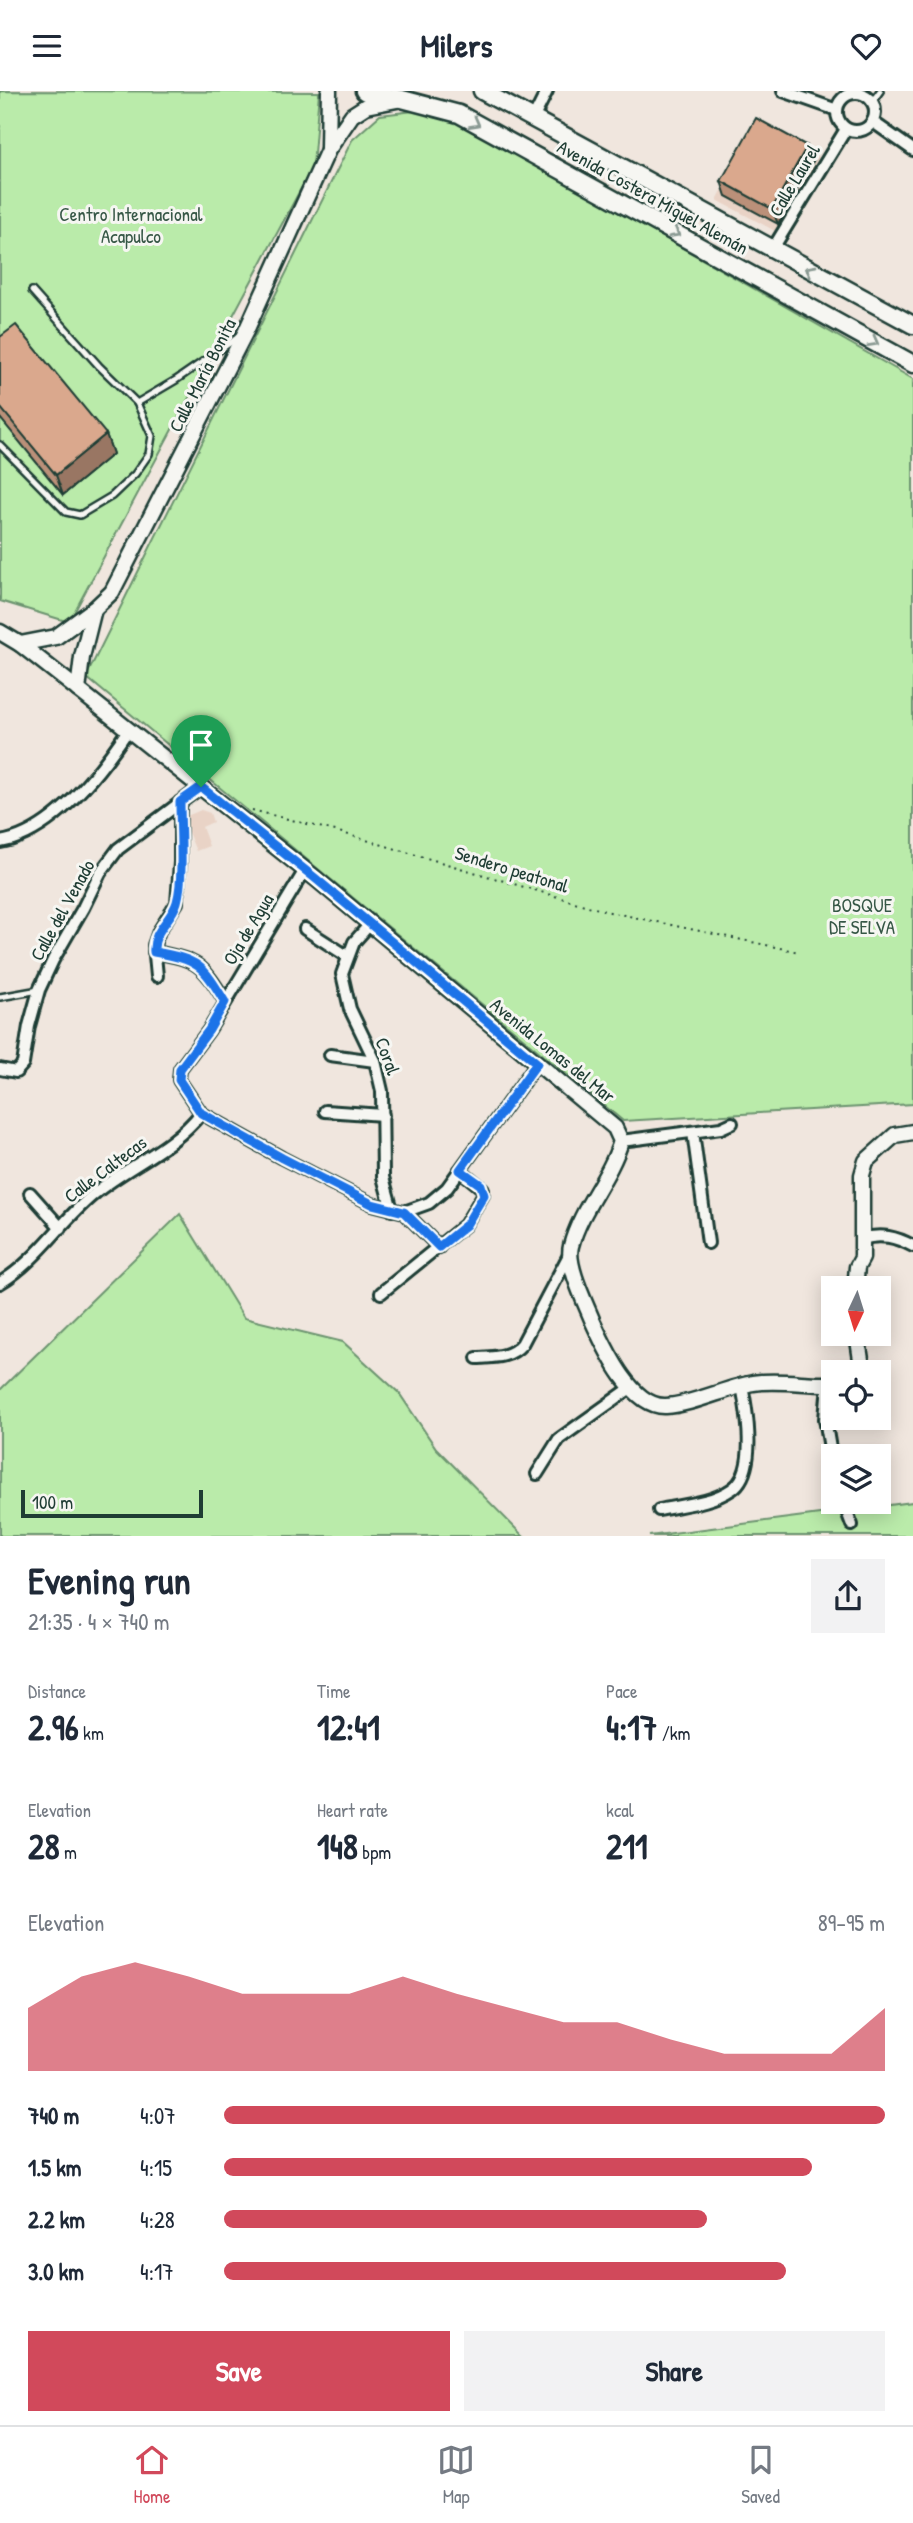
<!DOCTYPE html>
<html lang="en">
<head>
<meta charset="utf-8">
<style>
  :root { --surface:#fff; --page:#f2f2f3; --text:#1f2937; --muted:#747a83; --line:#e0e1e3; --accent:#d1495b }
  body { margin:0; font-family:"Patrick Hand",sans-serif; background:var(--page); color:var(--text); height:100vh; display:flex; flex-direction:column; font-size:26px; white-space:nowrap }
  * { box-sizing:border-box; margin:0 }
  p { font-size:23px; color:var(--muted) }
  .icon { flex:none; width:38px; height:38px; fill:none; stroke:currentColor; stroke-width:2; stroke-linecap:round; stroke-linejoin:round }
  .map { position:relative; height:1445px; overflow:hidden }
  .panel { display:flex; flex-direction:column; background:var(--surface); flex:1 }
  .panel>* { flex:none }
  .needle { width:46px; rotate:184deg }
  .tools { position:absolute; left:821px; top:1185px; display:grid; gap:14px }
  .tools a { display:grid; place-items:center; width:70px; height:70px; border-radius:0px; background:var(--surface); box-shadow:0 4px 18px #0003; font-size:35px }
  .scale { position:absolute; left:21px; bottom:18px; width:182px; box-sizing:border-box; padding-left:7px; border:4px solid #1f3d34; border-top:0; font-size:19px; line-height:24px; white-space:nowrap; color:#1f3d34; -webkit-text-stroke:5px #f6f6f2; paint-order:stroke }
  .pin { position:absolute; display:grid; place-items:center; width:60px; height:60px; color:#fff; margin:-72px -30px; border-radius:50% 50% 50% 0; rotate:-45deg; box-shadow:0 0 7px #0007 }
  .pin .icon { rotate:45deg }
  .round { display:grid; place-items:center; flex:none; width:74px; height:74px; border-radius:0px; background:var(--page) }
  .overview { display:flex; align-items:center; justify-content:space-between; height:119px; padding:0 28px }
  h1 { font-size:38px; font-weight:700; line-height:52px }
  .metrics { display:grid; grid-template-columns:repeat(3,1fr); gap:10px; height:119px; padding:7px 28px }
  .metrics div { display:grid; align-content:center }
  .metrics b { font-size:35px; font-weight:700 }
  .metrics small { font-size:19px; font-weight:400 }
  .metrics p { font-size:19px }
  .chart { height:196px; padding:14px 28px }
  .chart p { display:flex; justify-content:space-between }
  .chart svg { width:100%; height:126px; margin-top:7px; fill:var(--accent); opacity:.7 }
  .primary-button { display:flex; gap:14px; margin-top:auto; padding:14px 28px }
  .primary-button a { flex:1; height:80px; border-radius:0px; background:var(--accent); color:#fff; font-size:28px; font-weight:700; line-height:80px; text-align:center }
  .primary-button a+a { background:var(--page); color:var(--text) }
  ul { padding:0 28px; list-style:none; font-size:23px }
  li { display:grid; grid-template-columns:112px 84px 1fr; align-items:center; height:52px }
  li i { height:18px; border-radius:9px; background:var(--accent) }
  header { display:flex; justify-content:space-between; align-items:center; height:91px; padding:0 28px; background:var(--surface); font-size:32px; font-weight:700 }
  .menu { display:flex; justify-content:space-around; align-items:center; height:98px; border-top:2px solid var(--line); background:var(--surface); font-size:19px; color:var(--muted) }
  .menu a { display:grid; justify-items:center; gap:4px }
  .menu .on { color:var(--accent) }
  .map>svg:first-child { display:block }
</style>
</head>
<body>
<header><svg class="icon" aria-label="menu" viewBox="0 0 24 24"><path d="M4 6h16M4 12h16M4 18h16"/></svg>Milers<svg class="icon" aria-label="heart" viewBox="0 0 24 24"><path d="M12 20l-8-8c-3-5 5-10 8-4 3-6 11-1 8 4z"/></svg></header>
<div class="map">
<svg width="913" height="1445" viewBox="0 0 913 1445">
  <rect width="100%" height="100%" fill="#f0e6de"/>
  <filter id="ink" filterUnits="userSpaceOnUse"><feTurbulence type="fractalNoise" baseFrequency=".0143" numOctaves="2"/><feDisplacementMap in="SourceGraphic" scale="14" xChannelSelector="R" yChannelSelector="G"/><feConvolveMatrix kernelMatrix="1 2 1 2 8 2 1 2 1" color-interpolation-filters="sRGB"/></filter>
  <g filter="url(#ink)">
    <g fill="#e9d3c6">
      <polygon points="758,33 819,66 779,142 717,109"/>
      <polygon points="201,719 210,722 213,731 202,736 209,755 196,760 182,727"/>
    </g>
    <g fill="#baebaa" stroke="#6c946f" stroke-width="2">
      <polygon points="0,0 319,1 313,75 69,531 0,510"/>
      <polygon points="431,18 468,35 913,288 913,1013 623,1030 86,586 352,49 380,24"/>
      <polygon points="180,1123 244,1227 343,1251 399,1302 436,1357 523,1445 0,1445 0,1299"/>
      <polygon points="913,1411 913,1445 649,1445"/>
    </g>
    <g fill="none" stroke-linecap="round" stroke-linejoin="round">
      <defs>
        <g id="lane">
          <polyline points="872,11 880,0"/>
          <polyline points="137,312 176,289 237,247"/>
          <polyline points="0,354 66,421 80,424 112,405 135,383 149,363 152,345 137,312 99,275 32,200"/>
          <polyline points="0,906 39,899"/>
        </g>
        <g id="street">
          <polyline points="783,0 837,19"/>
          <circle cx="856" cy="21" r="19"/>
          <polyline points="533,28 547,0"/>
          <polyline points="873,31 913,59"/>
          <polyline points="772,159 846,38"/>
          <path d="M 0,751 C 53,743 100,681 128,639"/>
          <polyline points="305,779 209,939 180,978 179,989 201,1022 282,1067 372,1113 404,1121 429,1112 447,1097 537,972"/>
          <polyline points="370,833 354,851 342,883 350,918 375,970 382,1000 383,1086 392,1119"/>
          <polyline points="305,838 347,865"/>
          <path d="M 154,861 C 199,869 202,873 225,910"/>
          <polyline points="157,885 154,854 159,840 177,812 180,771 180,711"/>
          <polyline points="330,964 375,970"/>
          <polyline points="0,978 16,981 23,973 29,935 39,899 53,869 83,817 100,782 118,758 201,696"/>
          <polyline points="325,1020 383,1024"/>
          <polyline points="693,1041 708,1152"/>
          <polyline points="621,1050 721,1037 732,1032"/>
          <polyline points="30,1102 61,1137"/>
          <polyline points="404,1121 439,1156"/>
          <path d="M 862,1148 C 881,1142 896,1146 913,1155"/>
          <path d="M 0,1192 C 38,1169 60,1131 94,1103 C 129,1074 173,1058 201,1022"/>
          <polyline points="381,1202 465,1134 483,1104 483,1098 460,1079"/>
          <path d="M 477,1267 C 494,1266 510,1267 522,1253 L 570,1162"/>
          <polyline points="828,1294 825,1328 833,1375"/>
          <polyline points="537,1383 559,1348 632,1296"/>
          <polyline points="843,1410 852,1434"/>
          <path d="M 659,1419 C 682,1414 712,1412 732,1398 C 758,1381 747,1320 742,1295"/>
        </g>
        <g id="secondary">
          <polyline points="328,57 329,0"/>
          <path d="M 0,541 L 20,553 L 62,586 L 315,787 L 615,1037 L 621,1050 C 610,1087 581,1117 571,1155 C 566,1174 586,1213 593,1231 C 605,1257 632,1317 666,1315 C 691,1314 726,1297 753,1292 C 778,1288 808,1294 833,1293"/>
          <polyline points="20,553 56,546 94,518 112,501 246,240 328,59 352,24 366,15 397,9"/>
          <polyline points="78,599 82,566 94,518"/>
          <polyline points="855,1197 857,1176 862,1167 862,1084 866,1070 895,1044 913,1041"/>
          <polyline points="857,1242 861,1269 857,1281"/>
        </g>
        <g id="primary">
          <polyline points="364,0 370,3 402,8 459,23 913,273"/>
          <polyline points="482,0 913,234"/>
        </g>
      </defs>
      <use href="#lane" stroke="#1f3d34" stroke-width="10"/>
      <use href="#street" stroke="#1f3d34" stroke-width="16"/>
      <use href="#secondary" stroke="#1f3d34" stroke-width="19"/>
      <use href="#primary" stroke="#1f3d34" stroke-width="21"/>
      <polyline stroke="#1f3d34" stroke-width="2" stroke-dasharray="2 5" stroke-linecap="butt" points="252,719 339,741 605,820 799,861"/>
      <use href="#lane" stroke="#f6f6f2" stroke-width="5"/>
      <use href="#street" stroke="#f6f6f2" stroke-width="10"/>
      <use href="#secondary" stroke="#f6f6f2" stroke-width="14"/>
      <use href="#primary" stroke="#f6f6f2" stroke-width="16"/>
    </g>
    <g fill="#bb9079" stroke="#1f3d34" stroke-width="2">
      <polygon points="813,70 778,133 726,105 721,90"/>
      <polygon points="0,246 106,343 113,363 63,404 0,327"/>
    </g>
    <g fill="#997663" stroke="#1f3d34" stroke-width="2">
      <polygon points="807,55 813,70 778,133 772,118"/>
      <polygon points="106,343 113,363 63,404 56,384"/>
    </g>
    <g fill="#daa88d" stroke="#1f3d34" stroke-width="2">
      <polygon points="756,27 807,55 772,118 721,90"/>
      <polygon points="16,234 106,343 56,384 0,316 0,246"/>
    </g>
    <defs><path id="oneway-chevron" d="M-2-3.5L2.5 0L-2 3.5" fill="none" stroke-width="1.6" stroke-linecap="round" stroke-linejoin="round" transform="scale(1.75)"/></defs>
    <g stroke="#8a9a93">
      <use href="#oneway-chevron" transform="translate(475 32) rotate(29)"/>
      <use href="#oneway-chevron" transform="translate(675 142) rotate(29)"/>
      <use href="#oneway-chevron" transform="translate(810 179) rotate(-152)"/>
      <use href="#oneway-chevron" transform="translate(874 251) rotate(29)"/>
    </g>
  </g>
  <g fill="none" stroke-linecap="round" stroke-linejoin="round" filter="url(#ink)">
    <defs>
      <path id="route" d="M 201,696 L 315,787 L 537,972 L 460,1079 L 481,1094 L 484,1104 L 466,1134 L 439,1156 L 404,1121 L 372,1113 L 282,1067 L 201,1022 L 179,989 L 180,978 L 209,939 L 225,911 C 202,873 199,869 154,861 C 152,840 172,829 177,811 C 184,787 180,738 180,711 Z"/>
    </defs>
    <use href="#route" stroke="#fff" stroke-width="14"/>
    <use href="#route" stroke="#1a73e8" stroke-width="9"/>
  </g>
  <g text-anchor="middle" stroke-width="6" stroke-linejoin="round" paint-order="stroke">
    <g font-size="19" fill="#1f3d34" stroke="#f6f6f2">
      <text transform="translate(794 89) rotate(-59)" y="7">Calle Laurel</text>
      <text transform="translate(653 106) rotate(29)" y="7">Avenida Costera Miguel Alemán</text>
      <text transform="translate(202 284) rotate(-63)" y="7">Calle María Bonita</text>
      <text transform="translate(512 778) rotate(17)" y="7">Sendero peatonal</text>
      <text transform="translate(62 819) rotate(-61)" y="7">Calle del Venado</text>
      <text transform="translate(248 838) rotate(-59)" y="7">Oja de Agua</text>
      <text transform="translate(553 959) rotate(39)" y="7">Avenida Lomas del Mar</text>
      <text transform="translate(388 965) rotate(70)" y="7">Coral</text>
      <text transform="translate(105 1078) rotate(-37)" y="7">Calle Caltecas</text>
    </g>
    <g font-size="19" fill="#365746" stroke="#f6f6f2">
      <text x="131" y="130">Centro Internacional<tspan x="131" dy="22">Acapulco</tspan></text>
      <text x="862" y="821">BOSQUE<tspan x="862" dy="22">DE SELVA</tspan></text>
    </g>
  </g>
</svg>
<div class="tools">
<a><svg class="needle" viewBox="-14 -14 28 28"><path d="M0-13l5 13h-10z" fill="#e53935"/><path d="M0 13l5-13h-10z" fill="#747a83"/></svg></a>
<a><svg class="icon" aria-label="locate" viewBox="0 0 24 24"><circle cx="12" cy="12" r="6"/><path d="M12 2v4M12 18v4M2 12h4M18 12h4"/></svg></a>
<a><svg class="icon" aria-label="layers" viewBox="0 0 24 24"><path d="M12 4l9 5-9 5-9-5zM3 14l9 5 9-5"/></svg></a>
</div>
<div class="scale">100 m</div>
<div class="pin" style="left:201px;top:696px;background:#1e9e55"><svg class="icon" aria-label="arrive" viewBox="0 0 24 24"><path d="M6 21V4h12l-3 4 3 4H6"/></svg></div>
</div>
<section class="panel">
<div class="overview"><div><h1>Evening run</h1><p>21:35 · 4 × 740 m</p></div><a class="round"><svg class="icon" aria-label="share" viewBox="0 0 24 24"><path d="M12 15V3M7 8l5-5 5 5M5 13v7h14v-7"/></svg></a></div>
<div class="metrics">
<div><p>Distance</p><b>2.96<small> km</small></b></div>
<div><p>Time</p><b>12:41</b></div>
<div><p>Pace</p><b>4:17<small> /km</small></b></div>
</div>
<div class="metrics">
<div><p>Elevation</p><b>28<small> m</small></b></div>
<div><p>Heart rate</p><b>148<small> bpm</small></b></div>
<div><p>kcal</p><b>211</b></div>
</div>
<div class="chart"><p><span>Elevation</span>89–95 m</p>
<svg viewBox="0 0 160 44" preserveAspectRatio="none"><path d="M0 44V22L10 11L20 6L30 11L40 17L50 17L60 17L70 11L80 17L90 22L100 27L110 27L120 33L130 38L140 38L150 38L160 22V44z"/></svg>
</div>
<ul>
<li><b>740 m</b>4:07<i style="width:100%"></i></li>
<li><b>1.5 km</b>4:15<i style="width:89%"></i></li>
<li><b>2.2 km</b>4:28<i style="width:73%"></i></li>
<li><b>3.0 km</b>4:17<i style="width:85%"></i></li>
</ul>
<div class="primary-button"><a>Save</a><a>Share</a></div>
</section>
<nav class="menu">
<a class="on"><svg class="icon" aria-label="home" viewBox="0 0 24 24"><path d="M3 11l9-7 9 7M6 9v11h12V9"/></svg>Home</a>
<a><svg class="icon" aria-label="map" viewBox="0 0 24 24"><path d="M3 6l6-2 6 2 6-2v14l-6 2-6-2-6 2zM9 4v14M15 6v14"/></svg>Map</a>
<a><svg class="icon" aria-label="saved" viewBox="0 0 24 24"><path d="M7 4h10v16l-5-4-5 4z"/></svg>Saved</a>
</nav>
</body>
</html>
